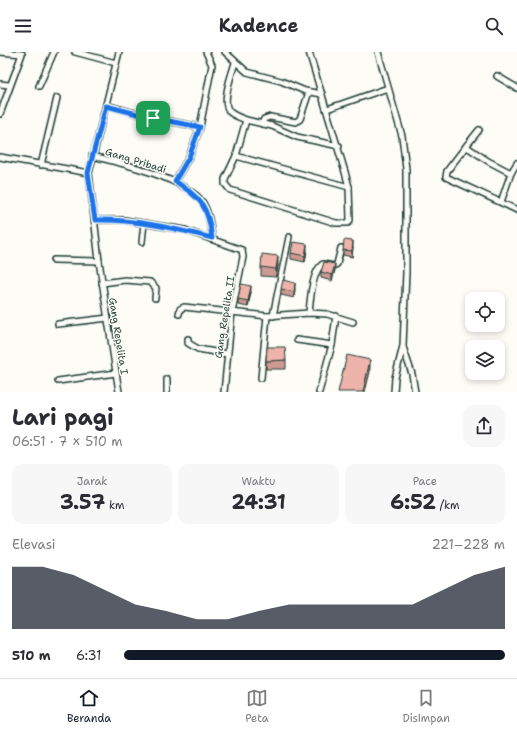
<!DOCTYPE html>
<html lang="id">
<head>
<meta charset="utf-8">
<style>
  :root { --surface:#fff; --page:#f7f7f7; --text:#2b2b33; --muted:#7c7c81; --line:#e1e1e2; --accent:#111827 }
  body { margin:0; font-family:"Shantell Sans",sans-serif; background:var(--page); color:var(--text); height:100vh; display:flex; flex-direction:column; font-size:15px; white-space:nowrap }
  * { box-sizing:border-box; margin:0 }
  p { font-size:13px; color:var(--muted) }
  .icon { flex:none; width:22px; height:22px; fill:none; stroke:currentColor; stroke-width:2; stroke-linecap:round; stroke-linejoin:round }
  .map { position:relative; height:340px; overflow:hidden }
  .sheet { display:flex; flex-direction:column; background:var(--surface); flex:1 }
  .sheet>* { flex:none }
  .buttons { position:absolute; left:465px; top:240px; display:grid; gap:8px }
  .buttons a { display:grid; place-items:center; width:40px; height:40px; border-radius:8px; background:var(--surface); box-shadow:0 2px 6px #0003; font-size:20px }
  .pin { position:absolute; display:grid; place-items:center; width:34px; height:34px; color:#fff; margin:-17px; border-radius:8px; box-shadow:0 2px 6px #0006 }
  .round { display:grid; place-items:center; flex:none; width:42px; height:42px; border-radius:12px; background:var(--page) }
  .head { display:flex; align-items:center; justify-content:space-between; height:68px; padding:0 12px }
  h1 { font-size:22px; font-weight:700; line-height:30px }
  .stats { display:grid; grid-template-columns:repeat(3,1fr); gap:6px; height:68px; padding:4px 12px }
  .stats div { display:grid; align-content:center; border-radius:10px; background:var(--page); text-align:center }
  .stats b { font-size:20px; font-weight:700 }
  .stats small { font-size:11px; font-weight:400 }
  .stats p { font-size:11px }
  .chart { height:112px; padding:8px 12px }
  .chart p { display:flex; justify-content:space-between }
  .chart svg { width:100%; height:72px; margin-top:4px; fill:var(--accent); opacity:.7 }
  ul { padding:0 12px; list-style:none; font-size:13px }
  li { display:grid; grid-template-columns:64px 48px 1fr; align-items:center; height:30px }
  li i { height:10px; border-radius:5px; background:var(--accent) }
  header { display:flex; justify-content:space-between; align-items:center; height:52px; padding:0 12px; background:var(--surface); font-size:18px; font-weight:700 }
  .menu { display:flex; justify-content:space-around; align-items:center; height:56px; border-top:1px solid var(--line); background:var(--surface); font-size:11px; color:var(--muted) }
  .menu a { display:grid; justify-items:center; gap:2px }
  .menu .selected { color:var(--accent) }
  .map>svg:first-child { display:block }
</style>
</head>
<body>
<header><svg class="icon" aria-label="menu" viewBox="0 0 24 24"><path d="M4 6h16M4 12h16M4 18h16"/></svg>Kadence<svg class="icon" aria-label="search" viewBox="0 0 24 24"><circle cx="10" cy="10" r="6"/><path d="M15 15l6 6"/></svg></header>
<div class="map">
<svg width="517" height="340" viewBox="0 0 517 340">
  <rect width="100%" height="100%" fill="#fdfcf7"/>
  <filter id="ink" filterUnits="userSpaceOnUse"><feTurbulence type="fractalNoise" baseFrequency=".025" numOctaves="2"/><feDisplacementMap in="SourceGraphic" scale="8" xChannelSelector="R" yChannelSelector="G"/><feConvolveMatrix kernelMatrix="1 2 1 2 8 2 1 2 1" color-interpolation-filters="sRGB"/></filter>
  <g filter="url(#ink)">
    <g fill="none" stroke-linecap="round" stroke-linejoin="round">
      <defs>
        <g id="street">
          <polyline points="0,0 22,2 0,62"/>
          <polyline points="75,0 116,11"/>
          <polyline points="225,0 247,20 281,29 305,39 322,42"/>
          <polyline points="309,0 345,120 349,135 350,168 348,171 336,171 230,138 225,132 225,127 236,104 246,68 272,74 297,85 339,94"/>
          <polyline points="378,0 402,84 406,117 406,220 403,294 395,326 394,340"/>
          <path d="M 235,11 C 232,21 221,50 229,59 C 232,63 241,66 246,68"/>
          <polyline points="497,24 517,36"/>
          <polyline points="0,32 9,33"/>
          <polyline points="39,34 54,0"/>
          <polyline points="106,53 153,66 200,75"/>
          <polyline points="327,57 388,36"/>
          <polyline points="262,72 264,67 270,65 296,70 300,67 309,40"/>
          <polyline points="479,78 467,93 467,95 488,109 511,121"/>
          <polyline points="467,93 447,119 446,125 517,158"/>
          <path d="M 92,104 C 119,110 187,127 203,151 C 209,161 211,175 212,186"/>
          <polyline points="236,104 349,135"/>
          <polyline points="0,105 89,121"/>
          <polyline points="41,113 57,46"/>
          <polyline points="175,129 189,105 200,75 212,13 206,0"/>
          <polyline points="501,150 511,121 517,111"/>
          <polyline points="95,168 124,168 185,178 242,198 243,205 232,260 224,340"/>
          <polyline points="142,190 144,171"/>
          <polyline points="54,208 99,209"/>
          <polyline points="102,231 125,228 150,230 156,236 155,246"/>
          <path d="M 309,261 C 310,250 312,218 323,212 L 334,214 L 337,212 L 341,196"/>
          <polyline points="179,262 180,257 184,255 267,264 309,261 327,262 353,270"/>
          <polyline points="273,264 289,185"/>
          <polyline points="58,272 108,266"/>
          <polyline points="188,287 188,291 198,297 227,302"/>
          <polyline points="297,288 332,293"/>
          <polyline points="403,295 412,322 415,340"/>
          <polyline points="261,326 267,264"/>
          <polyline points="167,327 167,340"/>
          <polyline points="58,329 116,321"/>
          <polyline points="119,340 99,209 89,121 119,0"/>
          <polyline points="319,340 332,293 336,264"/>
        </g>
      </defs>
      <use href="#street" stroke="#1f3d34" stroke-width="8"/>
      <use href="#street" stroke="#fdfcf7" stroke-width="5"/>
    </g>
    <g fill="#cd9a93" stroke="#1f3d34">
      <polygon points="353,195 352,205 343,203 343,198"/>
      <polygon points="307,198 305,210 291,207 291,201"/>
      <polygon points="278,213 276,225 261,224 261,215"/>
      <polygon points="335,218 332,229 321,226 321,220"/>
      <polygon points="281,237 295,237 294,246 281,243"/>
      <polygon points="251,240 248,255 238,253 238,247"/>
      <polygon points="286,308 286,317 266,317 266,309"/>
    </g>
    <g fill="#a77d78" stroke="#1f3d34">
      <polygon points="353,189 353,195 352,205 352,199"/>
      <polygon points="307,192 307,198 305,210 305,204"/>
      <polygon points="278,204 278,213 276,225 276,217"/>
      <polygon points="335,212 335,218 332,229 332,223"/>
      <polygon points="295,231 295,237 294,246 294,240"/>
      <polygon points="251,234 251,240 248,255 248,249"/>
      <polygon points="370,308 370,320 365,340 363,340"/>
    </g>
    <g fill="#eeb3ab" stroke="#1f3d34">
      <polygon points="344,188 353,189 352,199 343,198"/>
      <polygon points="293,190 307,192 305,204 291,201"/>
      <polygon points="262,202 278,204 276,217 261,215"/>
      <polygon points="324,210 335,212 332,223 321,220"/>
      <polygon points="283,228 295,231 294,240 281,237"/>
      <polygon points="241,232 251,234 248,249 238,247"/>
      <polygon points="267,295 285,295 286,308 266,309"/>
      <polygon points="347,303 370,308 363,340 338,340"/>
    </g>
  </g>
  <g fill="none" stroke-linecap="round" stroke-linejoin="round" filter="url(#ink)">
    <defs>
      <path id="route" d="M 106,54 L 153,66 L 200,75 L 189,105 L 175,129 C 201,147 208,153 212,186 C 173,176 135,167 95,168 L 88,121 Z"/>
    </defs>
    <use href="#route" stroke="#fff" stroke-width="8"/>
    <use href="#route" stroke="#1a73e8" stroke-width="5"/>
  </g>
  <g text-anchor="middle" stroke-width="3" stroke-linejoin="round" paint-order="stroke">
    <g font-size="10" fill="#1f3d34" stroke="#fdfcf7">
      <text transform="translate(136 108) rotate(17)" y="4">Gang Pribadi</text>
      <text transform="translate(224 265) rotate(-81)" y="4">Gang Repelita II</text>
      <text transform="translate(119 284) rotate(81)" y="4">Gang Repelita I</text>
    </g>
  </g>
</svg>
<div class="buttons">
<a><svg class="icon" aria-label="locate" viewBox="0 0 24 24"><circle cx="12" cy="12" r="6"/><path d="M12 2v4M12 18v4M2 12h4M18 12h4"/></svg></a>
<a><svg class="icon" aria-label="layers" viewBox="0 0 24 24"><path d="M12 4l9 5-9 5-9-5zM3 14l9 5 9-5"/></svg></a>
</div>
<div class="pin" style="left:153px;top:66px;background:#1e9e55"><svg class="icon" aria-label="arrive" viewBox="0 0 24 24"><path d="M6 21V4h12l-3 4 3 4H6"/></svg></div>
</div>
<section class="sheet">
<div class="head"><div><h1>Lari pagi</h1><p>06:51 · 7 × 510 m</p></div><a class="round"><svg class="icon" aria-label="share" viewBox="0 0 24 24"><path d="M12 15V3M7 8l5-5 5 5M5 13v7h14v-7"/></svg></a></div>
<div class="stats">
<div><p>Jarak</p><b>3.57<small> km</small></b></div>
<div><p>Waktu</p><b>24:31</b></div>
<div><p>Pace</p><b>6:52<small> /km</small></b></div>
</div>
<div class="chart"><p><span>Elevasi</span>221–228 m</p>
<svg viewBox="0 0 160 44" preserveAspectRatio="none"><path d="M0 44V6L10 6L20 11L30 20L40 29L50 33L60 38L70 38L80 33L90 29L100 29L110 29L120 29L130 29L140 20L150 11L160 6V44z"/></svg>
</div>
<ul>
<li><b>510 m</b>6:31<i style="width:100%"></i></li>
</ul>
</section>
<nav class="menu">
<a class="selected"><svg class="icon" aria-label="home" viewBox="0 0 24 24"><path d="M3 11l9-7 9 7M6 9v11h12V9"/></svg>Beranda</a>
<a><svg class="icon" aria-label="map" viewBox="0 0 24 24"><path d="M3 6l6-2 6 2 6-2v14l-6 2-6-2-6 2zM9 4v14M15 6v14"/></svg>Peta</a>
<a><svg class="icon" aria-label="saved" viewBox="0 0 24 24"><path d="M7 4h10v16l-5-4-5 4z"/></svg>Disimpan</a>
</nav>
</body>
</html>
